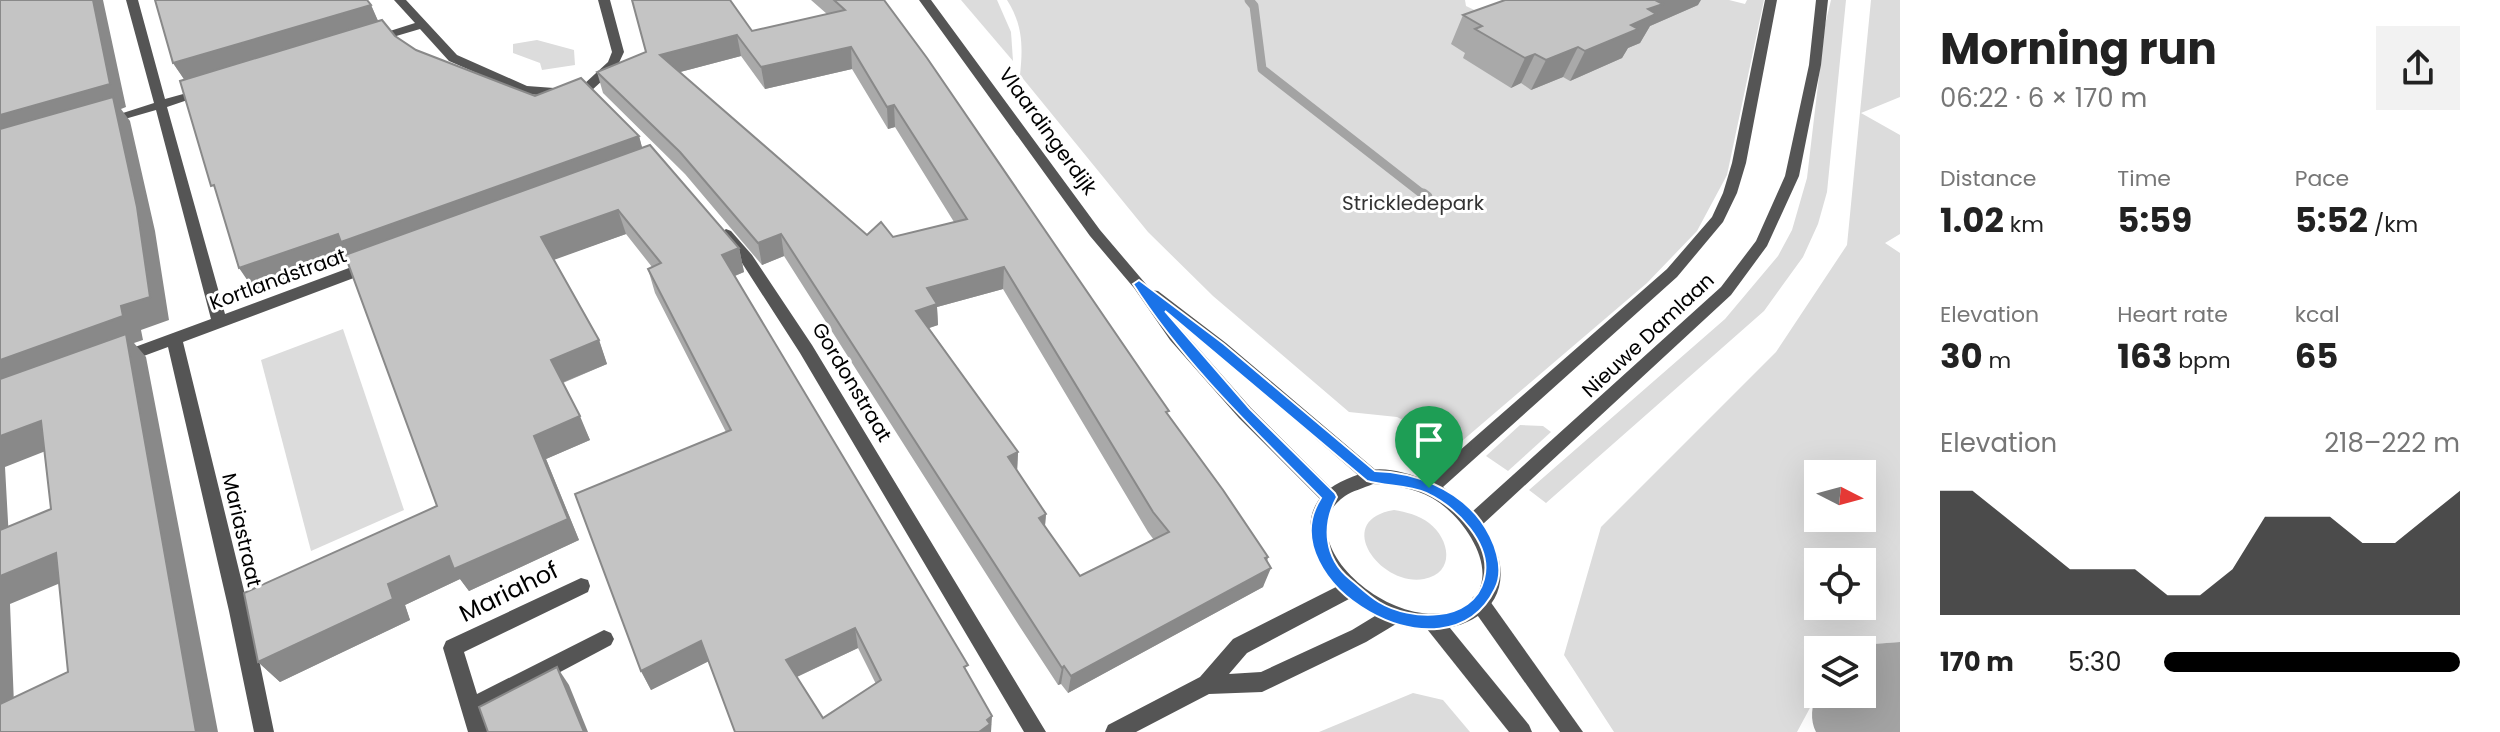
<!DOCTYPE html>
<html lang="en">
<head>
<meta charset="utf-8">
<style>
  :root { --surface:#fff; --page:#f2f2f2; --text:#222; --muted:#767676; --accent:#000 }
  body { margin:0; font-family:Poppins,sans-serif; background:var(--page); color:var(--text); height:100vh; display:flex; flex-direction:column; font-size:30px; white-space:nowrap }
  * { box-sizing:border-box; margin:0 }
  p { font-size:26px; color:var(--muted) }
  .icon { flex:none; width:44px; height:44px; fill:none; stroke:currentColor; stroke-width:2; stroke-linecap:round; stroke-linejoin:round }
  .map { position:relative; flex:1; overflow:hidden }
  .side { display:flex; flex-direction:column; background:var(--surface); width:600px }
  .side>* { flex:none }
  .needle { width:52px; rotate:96deg }
  .buttons { position:absolute; left:1804px; top:460px; display:grid; gap:16px }
  .buttons a { display:grid; place-items:center; width:72px; height:72px; border-radius:0px; background:var(--surface); box-shadow:0 8px 32px #0002; font-size:40px }
  .pin { position:absolute; display:grid; place-items:center; width:68px; height:68px; color:#fff; margin:-82px -34px; border-radius:50% 50% 50% 0; rotate:-45deg; box-shadow:0 0 8px #0007 }
  .pin .icon { rotate:45deg }
  .round { display:grid; place-items:center; flex:none; width:84px; height:84px; border-radius:0px; background:var(--page) }
  .overview { display:flex; align-items:center; justify-content:space-between; height:136px; padding:0 40px }
  h1 { font-size:44px; font-weight:700; line-height:60px }
  .metrics { display:grid; grid-template-columns:repeat(3,1fr); gap:12px; height:136px; padding:8px 40px }
  .metrics div { display:grid; align-content:center }
  .metrics b { font-size:34px; font-weight:700 }
  .metrics small { font-size:22px; font-weight:400 }
  .metrics p { font-size:22px }
  .chart { height:224px; padding:16px 40px }
  .chart p { display:flex; justify-content:space-between }
  .chart svg { width:100%; height:144px; margin-top:8px; fill:var(--accent); opacity:.7 }
  ul { padding:0 40px; list-style:none; font-size:26px }
  li { display:grid; grid-template-columns:128px 96px 1fr; align-items:center; height:60px }
  li i { height:20px; border-radius:10px; background:var(--accent) }
  main { display:flex; flex:1; min-height:0 }
  .map>svg:first-child { display:block }
</style>
</head>
<body>
<main>
<div class="map">
<svg width="1900" height="732" viewBox="0 0 1900 732">
  <rect width="100%" height="100%" fill="#fff"/>
  <g fill="#dcdcdc" fill-rule="evenodd">
    <polygon points="961,0 997,0 1011,32 1013,61"/>
    <path d="M 1007,0 L 1465,0 L 1466,6 L 1489,17 L 1534,0 L 1729,0 L 1745,4 L 1747,0 L 1764,0 L 1727,175 L 1697,231 L 1647,283 L 1462,441 L 1453,435 L 1446,441 L 1397,417 L 1349,412 L 1213,296 L 1148,232 L 1020,75 C 1023,47 1023,25 1007,0 Z"/>
    <polygon points="1831,0 1846,0 1827,192 1818,224 1803,257 1764,311 1546,503 1529,490 1725,319 1778,256 1792,230 1807,178 1825,25"/>
    <path d="M 1871,0 L 1900,0 L 1900,97 L 1861,113 L 1900,135 L 1900,234 L 1885,243 L 1900,253 L 1900,642 L 1847,646 L 1844,650 L 1818,650 L 1818,693 L 1797,732 L 1614,732 L 1564,655 L 1601,527 L 1776,352 L 1847,245 ZM 1818,474 L 1862,474 L 1862,518 L 1818,518 ZM 1818,562 L 1862,562 L 1862,606 L 1818,606 Z"/>
    <polygon points="537,40 574,50 575,65 542,70 540,63 513,53 513,44"/>
    <polygon points="343,329 404,510 311,551 261,360"/>
    <polygon points="1520,425 1543,426 1551,432 1508,471 1486,456"/>
    <path d="M 1394,510 C 1406,512 1419,515 1429,523 C 1450,539 1456,573 1424,579 C 1380,587 1332,520 1394,510 Z"/>
    <polygon points="1413,693 1443,700 1470,732 1319,732"/>
  </g>
  <path fill="#a3a3a3" d="M 1900,642 L 1900,732 L 1816,732 C 1810,721 1811,704 1818,693 L 1862,694 L 1862,650 L 1844,650 L 1846,646 Z"/>
  <g fill="none" stroke-linecap="round" stroke-linejoin="round">
    <polyline stroke="#a3a3a3" stroke-width="9" points="1249,0 1254,6 1262,69 1425,196"/>
    <polyline stroke="#a3a3a3" stroke-width="11" points="1423,194 1427,197"/>
    <polygon fill="#555" fill-rule="evenodd" points="581,578 588,580 590,586 588,592 464,652 477,694 604,630 611,633 614,639 611,645 483,713 488,732 468,732 443,648 446,641"/>
    <g fill="#555" fill-rule="evenodd">
      <polygon points="126,0 138,0 165,99 205,88 211,92 167,107 225,314 365,262 370,261 377,266 375,270 183,342 249,611 274,732 254,732 229,611 168,347 122,364 114,358 116,354 211,319 156,110 104,125 98,121 154,103"/>
      <polygon points="394,0 406,0 457,55 527,86 554,88 583,85 608,62 612,52 598,0 610,0 624,52 617,67 591,91 554,96 525,94 449,61 420,29 376,42 368,42 368,38 415,23"/>
      <polygon points="919,0 931,0 1100,230 1151,290 1158,291 1226,343 1378,472 1381,477 1378,482 1372,484 1366,482 1214,351 1171,317 1251,408 1335,492 1338,497 1335,502 1329,504 1323,502 1239,418 1170,340 1134,288 1090,236"/>
      <polygon points="726,229 731,231 752,255 812,345 1046,732 1024,732 800,353 742,263 719,234"/>
      <polygon points="1480,594 1487,597 1583,732 1560,732 1473,609 1470,603 1473,597"/>
      <polygon points="1434,614 1441,617 1529,725 1532,732 1509,732 1427,629 1424,623 1427,617"/>
    </g>
    <path fill="#555" fill-rule="evenodd" d="M 1765,0 L 1777,0 L 1746,163 L 1737,193 L 1723,222 L 1677,277 L 1443,487 L 1473,511 L 1721,287 L 1756,241 L 1785,176 L 1809,65 L 1816,0 L 1828,0 L 1821,65 L 1799,176 L 1767,246 L 1731,295 L 1483,524 C 1490,537 1498,550 1500,565 C 1508,622 1439,640 1396,624 L 1366,642 L 1262,692 L 1209,694 L 1136,732 L 1105,732 L 1108,725 L 1200,677 L 1233,639 L 1336,587 C 1306,550 1294,501 1347,479 C 1355,476 1363,472 1371,470 C 1388,467 1410,474 1426,480 L 1667,269 L 1712,217 L 1723,193 L 1732,163 ZM 1373,484 C 1394,485 1414,488 1432,498 C 1465,516 1509,581 1462,607 C 1398,641 1282,539 1345,496 C 1352,491 1364,488 1373,484 ZM 1349,599 L 1375,616 L 1352,630 L 1261,672 L 1229,674 L 1247,653 Z"/>
  </g>
  <g fill="#a9a9a9" fill-rule="evenodd">
    <path d="M 811,0 L 884,0 L 1168,415 L 1268,557 L 1263,587 L 1068,693 L 1061,684 L 1058,685 L 1018,624 L 784,256 L 762,265 L 685,174 L 603,93 L 597,72 L 752,31 L 827,14 ZM 741,56 L 765,89 L 852,69 L 888,129 L 895,127 L 954,222 L 893,237 L 867,235 L 680,72 ZM 1003,289 L 1148,532 L 1154,540 L 1080,576 L 1045,527 L 1046,514 L 1017,470 L 1018,452 L 929,328 L 938,325 L 937,307 Z"/>
    <path d="M 371,5 L 378,21 L 395,36 L 416,50 L 639,136 L 642,148 L 739,248 L 744,272 L 735,276 L 992,716 L 735,732 L 709,661 L 651,690 L 641,671 L 726,432 L 655,293 L 648,269 L 652,267 L 626,234 L 554,259 L 599,340 L 607,364 L 563,383 L 590,440 L 546,459 L 579,540 L 469,591 L 460,579 L 405,605 L 410,620 L 280,682 L 258,662 L 437,506 L 346,257 L 254,290 L 217,196 L 184,79 L 173,63 ZM 858,648 L 876,684 L 823,718 L 797,677 Z"/>
    <polygon points="1698,5 1650,26 1640,43 1628,48 1622,58 1570,81 1563,77 1531,90 1521,83 1511,88 1463,58 1465,53 1451,44 1463,15"/>
  </g>
  <g fill="#898989">
    <polygon points="93,0 103,0 126,107 121,109 130,121 155,231 169,320 141,330 143,340 134,343 146,357 218,732 196,732 128,345 0,392 0,115"/>
    <polygon points="1659,0 1701,0 1698,5 1650,26 1640,43 1628,48 1622,58 1570,81 1585,51 1631,25"/>
    <polygon points="371,5 382,30 190,88 173,63"/>
    <polygon points="737,35 741,56 665,76 660,55"/>
    <polygon points="851,47 852,69 765,89 761,67"/>
    <polygon points="1578,47 1563,77 1531,90 1546,60"/>
    <polygon points="1535,54 1521,83 1511,88 1525,58"/>
    <polygon points="894,105 895,127 888,129 887,107"/>
    <polygon points="639,136 645,158 349,256 254,290 239,268 338,234"/>
    <polygon points="618,210 626,234 551,261 541,237"/>
    <polygon points="781,234 784,256 762,265 758,243"/>
    <polygon points="739,248 744,272 727,279 722,255"/>
    <polygon points="1004,267 1003,289 937,307 938,325 917,332 916,311 927,288"/>
    <polygon points="599,340 607,364 561,383 551,360"/>
    <polygon points="580,416 590,440 546,459 579,540 469,591 460,579 405,605 410,620 280,682 258,662 388,584 534,436"/>
    <polygon points="41,421 66,443 5,467 10,558 0,551 0,436"/>
    <polygon points="1018,452 1017,473 1008,457"/>
    <polygon points="1046,514 1044,534 1039,518"/>
    <polygon points="56,553 82,574 10,604 15,730 0,721 0,576"/>
    <polygon points="1268,557 1260,574 1271,568 1263,587 1068,693 1071,676"/>
    <polygon points="855,628 858,648 792,679 786,660"/>
    <polygon points="701,641 709,661 651,690 641,671"/>
    <polygon points="1064,666 1061,684 1058,685 1062,668"/>
    <polygon points="557,667 569,685 588,732 584,732"/>
    <polygon points="992,716 991,732 979,732 987,720"/>
  </g>
  <g fill="#c4c4c4" stroke="#898989" stroke-width="2" fill-rule="evenodd">
    <polygon points="0,0 93,0 110,84 0,115"/>
    <polygon points="155,0 367,0 371,5 173,63"/>
    <path d="M 632,0 L 730,0 L 752,31 L 845,10 L 834,0 L 884,0 L 927,58 L 1153,388 L 1169,411 L 1166,412 L 1223,490 L 1268,557 L 1265,558 L 1271,568 L 1071,676 L 1064,666 L 1062,668 L 781,234 L 758,243 L 680,152 L 597,72 L 646,52 ZM 737,35 L 761,67 L 851,47 L 887,107 L 894,105 L 967,219 L 893,237 L 881,222 L 867,235 L 660,55 ZM 1004,267 L 1153,512 L 1169,532 L 1080,576 L 1039,518 L 1046,514 L 1008,457 L 1018,452 L 916,311 L 937,304 L 927,288 Z"/>
    <polygon points="1505,0 1659,0 1657,1 1663,4 1648,9 1656,14 1631,25 1638,29 1585,51 1578,47 1546,60 1535,54 1525,58 1475,29 1482,26 1463,15"/>
    <polygon points="382,20 395,36 416,50 535,96 581,78 639,136 341,242 338,234 239,268 214,185 211,186 180,81"/>
    <polygon points="113,97 137,207 150,297 121,306 123,316 0,360 0,129"/>
    <path d="M 650,145 L 739,248 L 722,255 L 968,665 L 964,667 L 992,716 L 987,720 L 990,724 L 979,732 L 735,732 L 701,641 L 641,671 L 575,494 L 731,430 L 648,269 L 661,263 L 618,210 L 541,237 L 599,340 L 551,360 L 580,416 L 534,436 L 568,519 L 454,569 L 449,556 L 388,584 L 393,599 L 258,662 L 244,593 L 437,506 L 345,255 ZM 855,628 L 881,680 L 823,718 L 786,660 Z"/>
    <polygon points="126,334 196,732 0,732 0,704 68,672 56,553 0,576 0,530 51,509 41,421 0,436 0,379"/>
    <polygon points="557,667 584,732 488,732 479,707"/>
  </g>
  <path fill="#1a73e8" stroke="#fff" stroke-width="2" fill-rule="evenodd" d="M 1139,280 L 1224,344 L 1375,471 C 1414,472 1457,488 1481,521 C 1494,539 1506,568 1495,589 C 1446,689 1267,581 1321,498 C 1255,431 1184,364 1133,284 ZM 1165,311 L 1367,481 C 1386,487 1407,484 1426,493 C 1456,507 1493,544 1484,579 C 1473,623 1410,621 1379,602 C 1369,596 1360,587 1350,579 C 1324,558 1322,525 1337,497 L 1335,493 L 1250,409 Z"/>
  <g text-anchor="middle" stroke-width="6" stroke-linejoin="round" paint-order="stroke">
    <g font-size="20" fill="#000" stroke="#fff">
      <text transform="translate(1048 131) rotate(54)" y="7">Vlaardingerdijk</text>
      <text transform="translate(278 279) rotate(-20)" y="7">Kortlandstraat</text>
      <text transform="translate(1648 335) rotate(-43)" y="7">Nieuwe Damlaan</text>
      <text transform="translate(852 382) rotate(59)" y="7">Gordonstraat</text>
      <text transform="translate(242 530) rotate(77)" y="7">Mariastraat</text>
    </g>
    <g font-size="20" fill="#333" stroke="#fff">
      <text x="1413" y="210">Strickledepark</text>
    </g>
    <g font-size="24" fill="#000" stroke="#fff">
      <text transform="translate(509 592) rotate(-26)" y="8">Mariahof</text>
    </g>
  </g>
</svg>
<div class="buttons">
<a><svg class="needle" viewBox="-14 -14 28 28"><path d="M0-13l5 13h-10z" fill="#e53935"/><path d="M0 13l5-13h-10z" fill="#767676"/></svg></a>
<a><svg class="icon" aria-label="locate" viewBox="0 0 24 24"><circle cx="12" cy="12" r="6"/><path d="M12 2v4M12 18v4M2 12h4M18 12h4"/></svg></a>
<a><svg class="icon" aria-label="layers" viewBox="0 0 24 24"><path d="M12 4l9 5-9 5-9-5zM3 14l9 5 9-5"/></svg></a>
</div>
<div class="pin" style="left:1429px;top:488px;background:#1e9e55"><svg class="icon" aria-label="arrive" viewBox="0 0 24 24"><path d="M6 21V4h12l-3 4 3 4H6"/></svg></div>
</div>
<section class="side">
<div class="overview"><div><h1>Morning run</h1><p>06:22 · 6 × 170 m</p></div><a class="round"><svg class="icon" aria-label="share" viewBox="0 0 24 24"><path d="M12 15V3M7 8l5-5 5 5M5 13v7h14v-7"/></svg></a></div>
<div class="metrics">
<div><p>Distance</p><b>1.02<small> km</small></b></div>
<div><p>Time</p><b>5:59</b></div>
<div><p>Pace</p><b>5:52<small> /km</small></b></div>
</div>
<div class="metrics">
<div><p>Elevation</p><b>30<small> m</small></b></div>
<div><p>Heart rate</p><b>163<small> bpm</small></b></div>
<div><p>kcal</p><b>65</b></div>
</div>
<div class="chart"><p><span>Elevation</span>218–222 m</p>
<svg viewBox="0 0 160 44" preserveAspectRatio="none"><path d="M0 44V6L10 6L20 14L30 22L40 30L50 30L60 30L70 38L80 38L90 30L100 14L110 14L120 14L130 22L140 22L150 14L160 6V44z"/></svg>
</div>
<ul>
<li><b>170 m</b>5:30<i style="width:100%"></i></li>
</ul>
</section>
</main>
</body>
</html>
